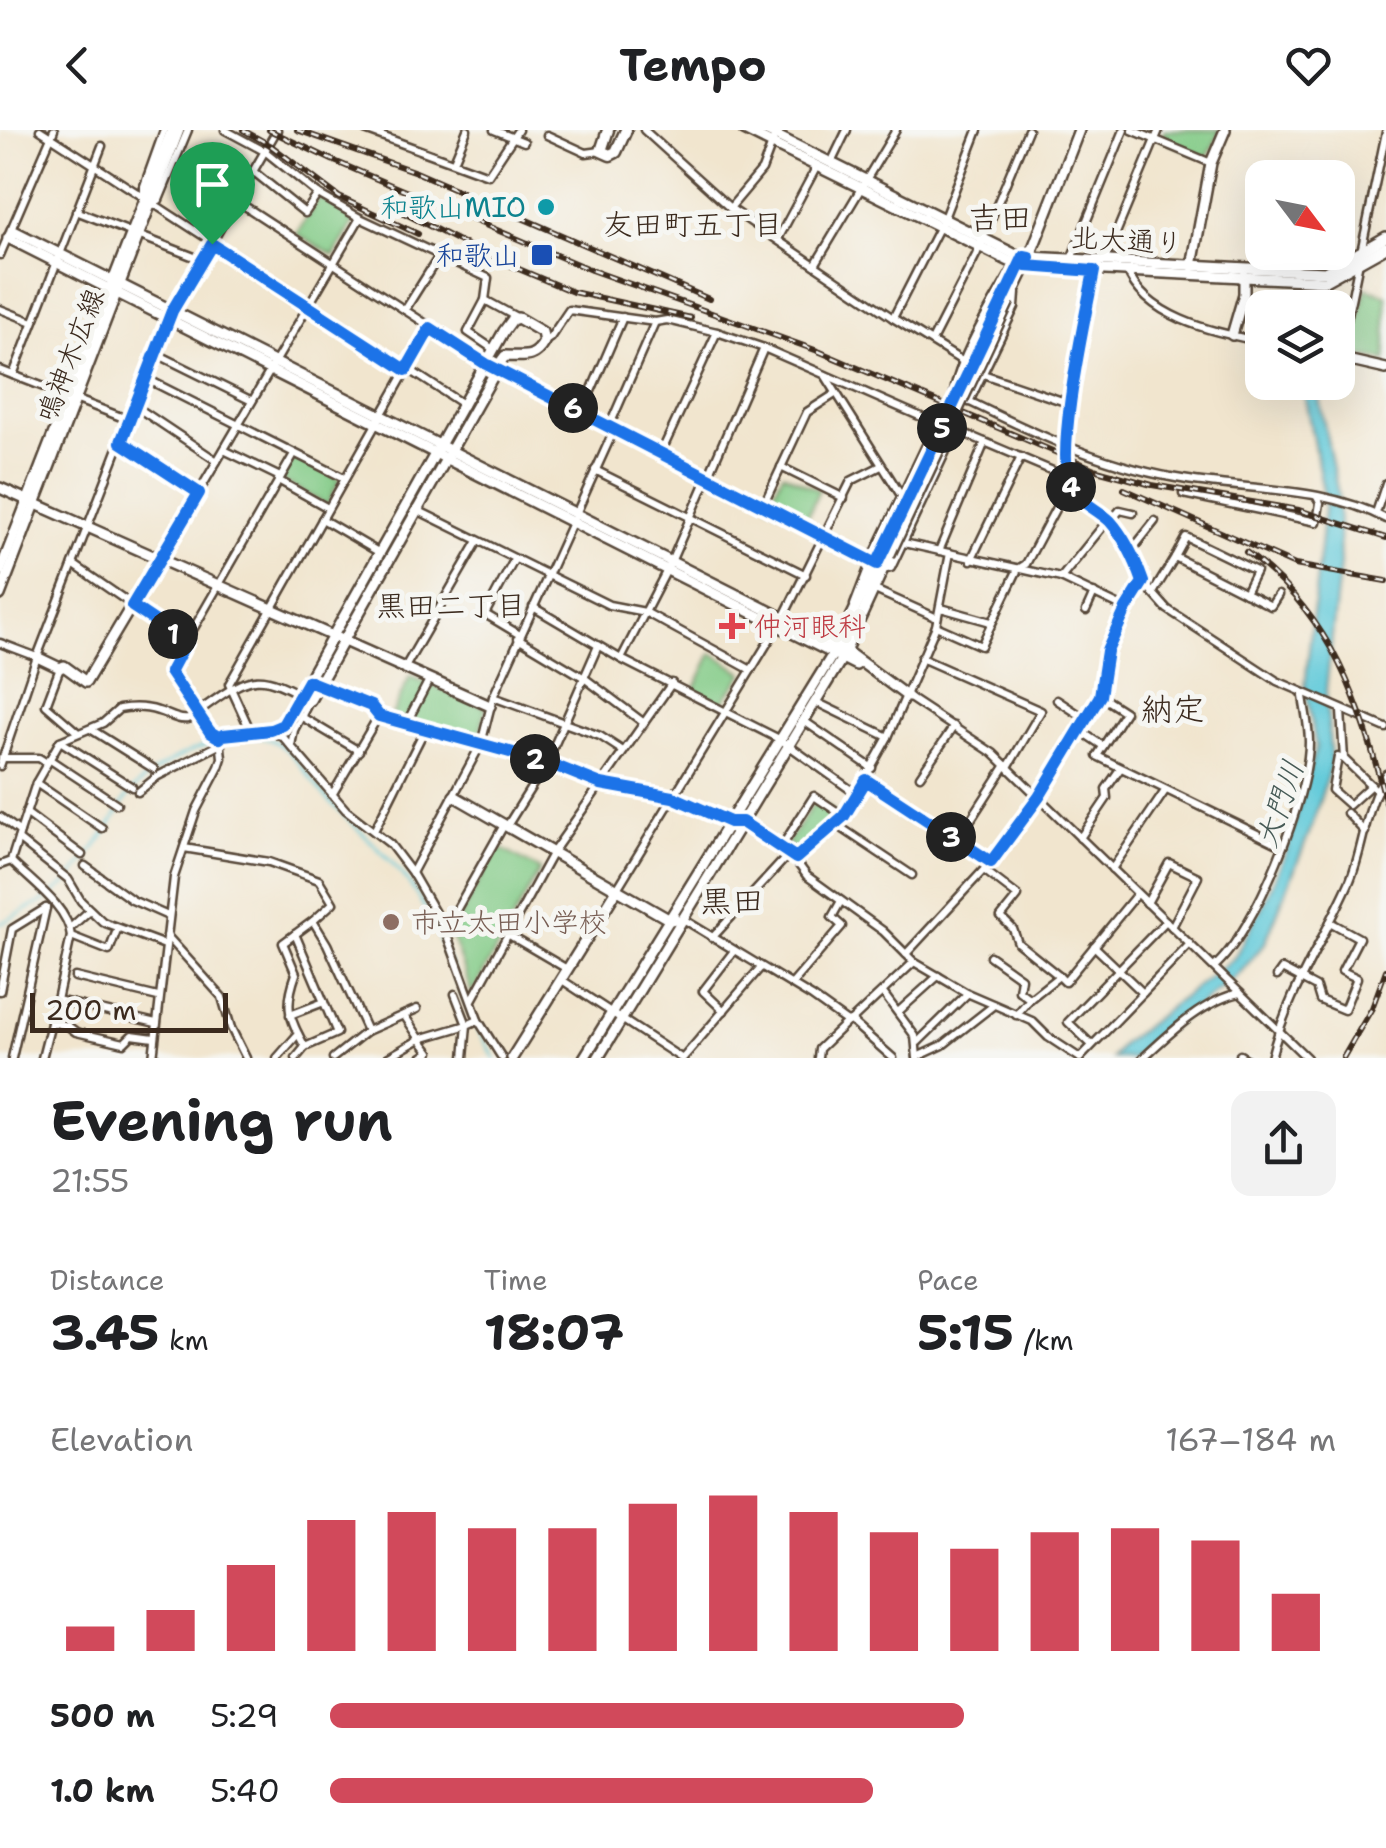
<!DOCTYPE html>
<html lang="en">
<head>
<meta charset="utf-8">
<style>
  :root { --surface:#fff; --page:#f2f2f2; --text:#202124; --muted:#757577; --accent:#d1495b }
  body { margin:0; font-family:"Shantell Sans","Klee One",sans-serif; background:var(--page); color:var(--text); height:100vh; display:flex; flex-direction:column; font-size:38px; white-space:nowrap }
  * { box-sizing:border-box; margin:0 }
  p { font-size:32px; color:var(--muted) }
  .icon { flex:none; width:55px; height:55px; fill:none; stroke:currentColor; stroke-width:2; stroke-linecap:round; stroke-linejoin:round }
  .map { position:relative; height:928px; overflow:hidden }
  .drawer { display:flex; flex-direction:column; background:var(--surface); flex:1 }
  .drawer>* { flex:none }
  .needle { width:65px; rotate:122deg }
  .buttons { position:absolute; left:1245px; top:30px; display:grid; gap:20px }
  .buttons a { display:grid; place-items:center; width:110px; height:110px; border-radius:20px; background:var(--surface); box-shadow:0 10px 40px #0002; font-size:50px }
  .scale { position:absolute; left:30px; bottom:25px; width:198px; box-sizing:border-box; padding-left:10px; border:5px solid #3b2a1e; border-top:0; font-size:28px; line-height:35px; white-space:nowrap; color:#3b2a1e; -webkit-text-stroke:8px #f6f6f2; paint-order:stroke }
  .pin { position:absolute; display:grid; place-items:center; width:85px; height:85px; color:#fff; margin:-102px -42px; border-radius:50% 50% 50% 0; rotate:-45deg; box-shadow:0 0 10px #0007 }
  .pin .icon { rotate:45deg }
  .km { position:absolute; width:50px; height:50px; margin:-25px; border-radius:50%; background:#222; color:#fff; font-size:28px; line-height:50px; text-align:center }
  .round { display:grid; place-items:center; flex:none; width:105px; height:105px; border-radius:20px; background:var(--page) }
  .head { display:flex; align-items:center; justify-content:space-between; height:170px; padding:0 50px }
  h1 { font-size:55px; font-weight:700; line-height:75px }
  .metrics { display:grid; grid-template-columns:repeat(3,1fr); gap:15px; height:170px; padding:10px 50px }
  .metrics div { display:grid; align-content:center }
  .metrics b { font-size:50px; font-weight:700 }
  .metrics small { font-size:28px; font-weight:400 }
  .metrics p { font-size:28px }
  .chart { height:280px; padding:20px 50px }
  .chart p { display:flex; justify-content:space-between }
  .chart svg { width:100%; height:180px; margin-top:10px; stroke:var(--accent); stroke-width:6 }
  ul { padding:0 50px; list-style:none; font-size:32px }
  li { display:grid; grid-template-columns:160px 120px 1fr; align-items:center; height:75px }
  li i { height:25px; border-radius:12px; background:var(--accent) }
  header { display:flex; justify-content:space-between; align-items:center; height:130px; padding:0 50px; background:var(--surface); font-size:45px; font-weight:700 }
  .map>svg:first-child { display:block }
</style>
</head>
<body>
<header><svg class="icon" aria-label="back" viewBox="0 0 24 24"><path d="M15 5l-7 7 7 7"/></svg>Tempo<svg class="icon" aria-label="heart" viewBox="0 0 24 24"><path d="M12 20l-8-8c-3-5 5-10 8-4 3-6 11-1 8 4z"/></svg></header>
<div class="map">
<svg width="1386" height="928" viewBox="0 0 1386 928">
  <rect width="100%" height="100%" fill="#f6f6f2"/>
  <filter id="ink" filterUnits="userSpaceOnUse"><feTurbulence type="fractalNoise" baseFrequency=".01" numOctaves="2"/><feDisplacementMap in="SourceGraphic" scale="20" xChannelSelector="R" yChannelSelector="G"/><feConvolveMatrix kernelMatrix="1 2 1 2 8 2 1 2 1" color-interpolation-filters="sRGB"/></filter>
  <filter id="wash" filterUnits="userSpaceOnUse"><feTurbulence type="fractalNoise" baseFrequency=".0048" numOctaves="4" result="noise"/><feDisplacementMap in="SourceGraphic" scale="40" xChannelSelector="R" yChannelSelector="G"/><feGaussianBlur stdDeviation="2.25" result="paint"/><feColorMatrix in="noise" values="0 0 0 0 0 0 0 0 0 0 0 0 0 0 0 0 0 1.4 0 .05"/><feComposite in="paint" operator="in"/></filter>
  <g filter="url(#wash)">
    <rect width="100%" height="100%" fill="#f1e5ce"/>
    <g fill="#83cb87" stroke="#5f7a52" stroke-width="2.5">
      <polygon points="1164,0 1221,0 1207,28 1162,10"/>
      <polygon points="320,67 355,90 334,126 296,104"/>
      <polygon points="1366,158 1386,165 1386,231 1352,224"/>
      <polygon points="295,326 340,349 327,375 281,350"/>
      <polygon points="783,343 819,360 805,393 768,374"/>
      <polygon points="712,523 744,543 721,574 694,560"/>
      <polygon points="410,546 486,577 479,610 391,587"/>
      <polygon points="817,669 841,687 799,724 787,713"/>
      <polygon points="498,717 540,740 472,864 451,804"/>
    </g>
    <polygon fill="#5ec9d9" stroke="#4c7a7c" stroke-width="2.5" points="1302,253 1316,253 1338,364 1340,434 1326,560 1331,633 1312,696 1265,813 1239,844 1132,928 1112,928 1122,914 1234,828 1263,775 1287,720 1316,617 1305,557 1325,371"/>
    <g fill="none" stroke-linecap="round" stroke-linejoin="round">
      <g stroke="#5ec9d9" stroke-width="2.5">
        <path d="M 72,747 C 82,733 94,719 104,705 C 114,691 121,672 133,660 C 162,630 229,596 271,610 C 292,617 308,648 323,664 C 356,700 394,727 420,770 C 450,821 462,879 495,928"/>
        <polyline points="0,794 45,770 67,753"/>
      </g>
    </g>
  </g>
  <g filter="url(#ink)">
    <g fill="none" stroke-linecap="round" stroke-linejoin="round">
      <defs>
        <g id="street">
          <polyline points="40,0 464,275"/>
          <polyline points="225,0 266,22 318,64 360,88 488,148 485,170 468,202 493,219"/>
          <polyline points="365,0 488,45 518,0"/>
          <polyline points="494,0 524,12"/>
          <polyline points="644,0 730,78 893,188 983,244 1071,274"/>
          <polyline points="1132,0 1211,33"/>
          <polyline points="547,5 586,23 601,21"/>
          <polyline points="454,31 467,0"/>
          <polyline points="831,33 847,0"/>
          <polyline points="254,42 305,83 318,64"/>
          <polyline points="144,67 144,56 164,0"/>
          <polyline points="237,71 431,197 229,554 251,602"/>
          <polyline points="152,73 159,70 188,0"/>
          <polyline points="730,78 762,40 777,0"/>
          <polyline points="76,81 202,130"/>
          <polyline points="778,109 817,36"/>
          <polyline points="0,125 54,0"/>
          <polyline points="1071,129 1124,0"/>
          <polyline points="1104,132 1159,0"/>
          <polyline points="815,135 896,0"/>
          <path d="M 1016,140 L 1012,140 C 995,169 956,233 954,264 C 1025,299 1096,334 1176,348 C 1244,361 1323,355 1386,389"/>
          <path d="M 1127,140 C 1146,189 1216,202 1262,212"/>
          <polyline points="1094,141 1065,317 1069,354 1075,363 1108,390 1130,418 1143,452 1167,479 1277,551 1386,598"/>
          <polyline points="485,170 518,188"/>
          <polyline points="0,179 33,192"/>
          <polyline points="405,180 439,126"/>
          <polyline points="893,188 944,88 978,0"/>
          <polyline points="932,211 976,125 1028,0"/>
          <polyline points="544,212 550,208 569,180 655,192 667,190 717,202 764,218 942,296"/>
          <polyline points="155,223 252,271"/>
          <polyline points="1339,228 1386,2"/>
          <polyline points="496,239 887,439 891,438 956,300"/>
          <polyline points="0,240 129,290"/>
          <polyline points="13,245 102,16"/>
          <polyline points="825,245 902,367"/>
          <polyline points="145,248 344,348"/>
          <polyline points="969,272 1015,177 1016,163"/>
          <polyline points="135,276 217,331"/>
          <polyline points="582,282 623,187"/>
          <polyline points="609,297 655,192"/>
          <polyline points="954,299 1067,347"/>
          <polyline points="121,312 199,363"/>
          <polyline points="224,320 280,347"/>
          <polyline points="660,325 717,202"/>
          <polyline points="781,337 844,368"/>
          <polyline points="595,340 806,445"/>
          <polyline points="278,350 328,378"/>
          <polyline points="1183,364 1317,392 1320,373 1317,367"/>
          <polyline points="763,376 807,282 835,264"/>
          <polyline points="417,380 609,475 645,482 751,540"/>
          <polyline points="1376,383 1386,353"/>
          <polyline points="322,389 380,423"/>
          <polyline points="1110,392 1120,380 1133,383"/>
          <polyline points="904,413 1061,448 1126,479"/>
          <polyline points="1132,420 1155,391"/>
          <polyline points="939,421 985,312"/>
          <polyline points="1175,427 1186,407 1256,441 1245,463"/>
          <polyline points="160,428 360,88"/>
          <polyline points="514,430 485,484 520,505"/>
          <polyline points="971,430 1021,327"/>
          <polyline points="73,434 186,512"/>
          <polyline points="1061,448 1108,390"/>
          <polyline points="875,460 937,488"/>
          <polyline points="1153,463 1175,427 1271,476 1278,465"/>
          <polyline points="854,475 871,431 936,294"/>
          <polyline points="533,477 621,529 781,610 858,665"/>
          <polyline points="941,478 991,492"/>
          <polyline points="1086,481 1094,463"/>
          <polyline points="783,488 851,351 881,336"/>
          <polyline points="936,496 981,516 1018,439 1026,434 1068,355"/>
          <polyline points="518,508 583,547 644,593"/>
          <polyline points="0,513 37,527"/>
          <polyline points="921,528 1041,581 1008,637"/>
          <polyline points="621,529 671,432 764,218"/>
          <polyline points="60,538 46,575 77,602"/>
          <polyline points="404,539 478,411"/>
          <polyline points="308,551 371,576 379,585 547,632 601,654 673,667 730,692 742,692 790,723 807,746 883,801 914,832 967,863 1032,891 1048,907 1080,928"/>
          <polyline points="1100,566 1125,582 1097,626 1282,716"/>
          <polyline points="493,567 600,606 623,621"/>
          <polyline points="908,567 993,623 1307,928"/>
          <polyline points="1057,570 1086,589"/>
          <polyline points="816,572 888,607"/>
          <polyline points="1341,581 1344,629 1377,661"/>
          <polyline points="302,587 359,621"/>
          <polyline points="804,591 872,638"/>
          <polyline points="406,594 429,550"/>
          <polyline points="92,600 154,639"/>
          <polyline points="1079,600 1103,616"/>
          <polyline points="220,608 223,605 271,601 283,607 346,680 390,714 412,743 445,800 478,890 502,928"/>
          <polyline points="60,611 132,657"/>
          <polyline points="2,628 39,628 47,633"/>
          <polyline points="49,629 117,674"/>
          <polyline points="1344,629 1338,627 1332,660 1349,675 1371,655"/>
          <polyline points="0,636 37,527 168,189 277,0"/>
          <polyline points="920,646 954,596"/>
          <polyline points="866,650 991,732"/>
          <polyline points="36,653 102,698"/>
          <polyline points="138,662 158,646 219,615"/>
          <polyline points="332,665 379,585"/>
          <polyline points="26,683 82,725"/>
          <polyline points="1347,683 1365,702"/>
          <polyline points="0,687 20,702 18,709 68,749 81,771 103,792 165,815"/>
          <polyline points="837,695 912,745"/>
          <polyline points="507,696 547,632 598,516"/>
          <polyline points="374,701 425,599"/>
          <path d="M 20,702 L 36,653 L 60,611 L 103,593 L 119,579 C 131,577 146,577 158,581 C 167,583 177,591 188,589 C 196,588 199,581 206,576 C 253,542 260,542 310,570 L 294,600 L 291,616"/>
          <polyline points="1080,708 1107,668 1106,659 1120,639"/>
          <polyline points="957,711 1006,635"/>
          <polyline points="782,716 814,666 844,686"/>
          <polyline points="184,718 269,732 319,750 333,773 313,791 327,814 367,901 333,928"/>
          <polyline points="796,729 844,686 888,607 936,496 950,423"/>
          <path d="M 11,731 C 30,751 68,776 71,806 L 109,821 L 117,800"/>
          <polyline points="0,735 11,731 18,709"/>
          <polyline points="85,736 132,770 168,786"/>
          <polyline points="1112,739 1165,661"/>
          <polyline points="984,740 1018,766 1001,787 1013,799 1018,813 1059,846 1030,869 1016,885"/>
          <polyline points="412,743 481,614 493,567 614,300"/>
          <polyline points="617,759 778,496"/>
          <polyline points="1147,773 1169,733 1198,747 1172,797"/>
          <polyline points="683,789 812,867 847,892 851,891 893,928"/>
          <polyline points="70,798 90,780"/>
          <polyline points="445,800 504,695"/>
          <polyline points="295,804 337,903 305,917"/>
          <polyline points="509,805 567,839"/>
          <polyline points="71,806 57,870 156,893"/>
          <polyline points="167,806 222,867 231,898 246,928"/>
          <polyline points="712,808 790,723"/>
          <polyline points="1094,816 1143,863 1190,814"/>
          <polyline points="906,824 991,732 1039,667 1100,566 1107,521 1126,479 1143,452"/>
          <polyline points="990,826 1021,848 1019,861 1030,869"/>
          <path d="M 1214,837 C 1255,802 1309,667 1309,612 C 1309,597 1305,581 1303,566"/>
          <polyline points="1059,846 1065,852 1137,764"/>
          <polyline points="1277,846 1282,839 1316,857 1320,870 1344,880 1357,848 1342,841 1359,808 1330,792"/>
          <polyline points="75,847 158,867"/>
          <polyline points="562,850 681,928"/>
          <polyline points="792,854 842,796 832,787 841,771"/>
          <polyline points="0,861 12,799 46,778"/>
          <polyline points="883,863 915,906 917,928"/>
          <polyline points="472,870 553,722 672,553"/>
          <polyline points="724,881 703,861 733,822"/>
          <polyline points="898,882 938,846"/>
          <polyline points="290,885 324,872"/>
          <polyline points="404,885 420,909 467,895 455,864"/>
          <polyline points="851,891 914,832"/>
          <polyline points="51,892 68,896 76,902 124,913 132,905 154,908"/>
          <polyline points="367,901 417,879"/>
          <polyline points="918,912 967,864"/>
          <polyline points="1092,915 1068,892 1166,791"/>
          <polyline points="1240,925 1245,928"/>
          <polyline points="917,927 943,915 994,875"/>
          <polyline points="12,928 46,778"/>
          <polyline points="42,928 57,870"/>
          <path d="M 153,928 L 174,747 L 196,681 L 219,637 L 222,628 L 220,608 C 198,595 183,563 170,542 L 171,538 L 294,324"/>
          <polyline points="277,928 298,904"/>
          <path d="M 296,928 L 305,917 C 289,887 284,877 296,844 L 283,813 L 313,791"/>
          <polyline points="387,928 420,909 430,922 421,928"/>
          <polyline points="464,928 467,895 478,890"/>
          <polyline points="683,928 761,837"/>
          <polyline points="818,928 819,919 847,892"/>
          <polyline points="1080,928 1143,863"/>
          <path d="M 1143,928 C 1169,904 1204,870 1240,863"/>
          <path d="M 1271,928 C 1286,866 1323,811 1349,753 C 1364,719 1365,675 1386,644"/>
        </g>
        <g id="secondary">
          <polyline points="744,0 1009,131 1026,136 1325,151 1386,117"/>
          <polyline points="765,0 1014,124 1029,127 1325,142 1386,107"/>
          <polyline points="12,100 783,488 846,521 908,567"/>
          <polyline points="8,108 856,535"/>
          <polyline points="1192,136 1211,33 1225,0"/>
          <polyline points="1003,168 1021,132"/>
          <polyline points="1009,171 1026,136 1079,0"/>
          <polyline points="431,197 491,236"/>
          <polyline points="1232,205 1244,164 1244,146"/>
          <polyline points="1338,228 1386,239"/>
          <polyline points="0,358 490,576"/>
          <polyline points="0,441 172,0"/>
          <polyline points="0,465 179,0"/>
          <polyline points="37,527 60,538 64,536 86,552 160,428"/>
          <path d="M 283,595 L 504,201 L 512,190 L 518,188 L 542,202 L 544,212 C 534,230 524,226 505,226 L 502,230 L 310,570"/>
          <polyline points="454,666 670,790 675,789"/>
          <polyline points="512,928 617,760"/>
          <polyline points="584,928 833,524 882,424"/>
          <polyline points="598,928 842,528 889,426"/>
        </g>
        <polyline id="primary" points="608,0 601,21 610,25 616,22 626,0"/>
      </defs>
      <use href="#street" stroke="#564638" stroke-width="11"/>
      <use href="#secondary" stroke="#564638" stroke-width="14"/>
      <use href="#primary" stroke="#564638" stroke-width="15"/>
      <use href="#street" stroke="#fff" stroke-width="6"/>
      <use href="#secondary" stroke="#fff" stroke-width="9"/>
      <use href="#primary" stroke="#fff" stroke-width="10"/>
      <defs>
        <g id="rail">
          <polyline points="243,0 270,15 339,67 418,104"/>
          <polyline points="269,0 332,30 591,140 818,221 1097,340 1152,355 1299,380 1386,408"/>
          <polyline points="297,0 416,42 709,169"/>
          <polyline points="400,81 486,125 573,162 691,188"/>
          <polyline points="1124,359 1295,435 1386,451"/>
          <path d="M 1246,422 C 1333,486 1361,573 1386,673"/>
          <polyline points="1343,928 1372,878 1386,840"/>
        </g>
      </defs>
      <use href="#rail" stroke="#3b2a1e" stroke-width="6"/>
      <use href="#rail" stroke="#f6f6f2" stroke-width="2.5" stroke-dasharray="8" stroke-linecap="butt"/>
      <defs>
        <g id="secondary-bridge">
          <polyline points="882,424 1003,168"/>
          <polyline points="889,426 1009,171"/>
        </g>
      </defs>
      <use href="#secondary-bridge" stroke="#564638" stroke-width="14" stroke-linecap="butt"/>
      <use href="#secondary-bridge" stroke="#fff" stroke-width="9"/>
    </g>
  </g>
  <g fill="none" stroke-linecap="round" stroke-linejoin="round" filter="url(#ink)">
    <defs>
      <path id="route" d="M 212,114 L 406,240 L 430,198 L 486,234 L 877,434 L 1024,126 L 1029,127 L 1026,136 L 1094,141 C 1086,184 1055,320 1070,355 C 1076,371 1098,379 1110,391 C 1126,409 1135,429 1143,452 L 1126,479 L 1107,521 L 1100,566 L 1039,667 L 991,732 L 866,650 L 844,686 L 796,728 L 742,692 L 730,692 L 673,667 L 601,654 L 546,632 L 379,586 L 371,576 L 308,551 L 283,595 L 271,600 L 223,605 L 220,608 L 210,602 L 170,542 L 186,512 L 132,476 L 199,363 L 121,312 L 172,181 Z"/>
    </defs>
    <use href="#route" stroke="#fff" stroke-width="20"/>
    <use href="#route" stroke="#1a73e8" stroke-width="12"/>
  </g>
  <circle fill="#0f9aa8" stroke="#f6f6f2" stroke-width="4" cx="546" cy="77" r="10"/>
  <rect fill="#1a4fb4" stroke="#f6f6f2" stroke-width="4" x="530" y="113" width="24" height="24" rx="5"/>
  <path fill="#e0444e" stroke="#f6f6f2" stroke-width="4" d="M727 481h10v10h10v10h-10v10h-10v-10h-10v-10h10z"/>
  <circle fill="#8d6e63" stroke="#f6f6f2" stroke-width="4" cx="391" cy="792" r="10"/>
  <g text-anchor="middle" stroke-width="10" stroke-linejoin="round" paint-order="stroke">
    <g font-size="28" fill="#0d838f" stroke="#f6f6f2" text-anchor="end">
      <text x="526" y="87">和歌山MIO</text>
    </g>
    <g font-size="28" fill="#3b2a1e" stroke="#f6f6f2">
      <text transform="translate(1127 110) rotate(3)" y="10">北大通り</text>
      <text transform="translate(70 225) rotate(-69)" y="10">鳴神木広線</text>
    </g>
    <g font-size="28" fill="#164399" stroke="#f6f6f2" text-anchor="end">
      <text x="520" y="135">和歌山</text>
    </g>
    <g font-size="28" fill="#be3a42" stroke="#f6f6f2" text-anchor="start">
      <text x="754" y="506">仲河眼科</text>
    </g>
    <g font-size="28" fill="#785e54" stroke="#f6f6f2" text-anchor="start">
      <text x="411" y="802">市立太田小学校</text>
    </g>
    <g font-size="30" fill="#3b2a1e" stroke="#f6f6f2">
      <text x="693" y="105">友田町五丁目</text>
      <text x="451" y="486">黒田二丁目</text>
    </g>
    <g font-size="30" font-style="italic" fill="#465a56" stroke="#f6f6f2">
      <text transform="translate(1280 674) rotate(-71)" y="10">大門川</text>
    </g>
    <g font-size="32" fill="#3b2a1e" stroke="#f6f6f2">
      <text x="1000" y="99">吉田</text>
      <text x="1173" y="590">納定</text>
      <text x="732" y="782">黒田</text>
    </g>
  </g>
</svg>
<div class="buttons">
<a><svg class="needle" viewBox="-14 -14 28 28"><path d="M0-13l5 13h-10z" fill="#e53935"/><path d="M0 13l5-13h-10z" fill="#757577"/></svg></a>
<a><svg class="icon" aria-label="layers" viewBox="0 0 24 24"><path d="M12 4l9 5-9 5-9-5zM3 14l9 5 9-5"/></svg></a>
</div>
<div class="scale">200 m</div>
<div class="pin" style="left:212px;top:114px;background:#1e9e55"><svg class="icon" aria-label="arrive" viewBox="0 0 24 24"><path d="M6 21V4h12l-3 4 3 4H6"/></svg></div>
<b class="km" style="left:173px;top:504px">1</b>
<b class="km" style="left:535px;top:629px">2</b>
<b class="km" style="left:951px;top:707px">3</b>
<b class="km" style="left:1071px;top:357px">4</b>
<b class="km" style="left:942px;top:298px">5</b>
<b class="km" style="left:573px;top:278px">6</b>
</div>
<section class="drawer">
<div class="head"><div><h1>Evening run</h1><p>21:55</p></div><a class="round"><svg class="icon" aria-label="share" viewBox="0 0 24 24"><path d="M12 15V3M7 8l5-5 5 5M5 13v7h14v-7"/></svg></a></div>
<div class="metrics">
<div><p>Distance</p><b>3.45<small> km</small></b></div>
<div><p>Time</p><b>18:07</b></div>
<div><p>Pace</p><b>5:15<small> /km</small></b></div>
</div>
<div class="chart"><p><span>Elevation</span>167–184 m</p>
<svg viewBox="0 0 160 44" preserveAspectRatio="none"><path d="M5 44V38M15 44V34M25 44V23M35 44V12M45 44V10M55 44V14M65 44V14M75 44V8M85 44V6M95 44V10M105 44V15M115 44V19M125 44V15M135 44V14M145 44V17M155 44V30"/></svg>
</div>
<ul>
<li><b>500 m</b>5:29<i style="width:63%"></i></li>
<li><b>1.0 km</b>5:40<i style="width:54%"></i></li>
</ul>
</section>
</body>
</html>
